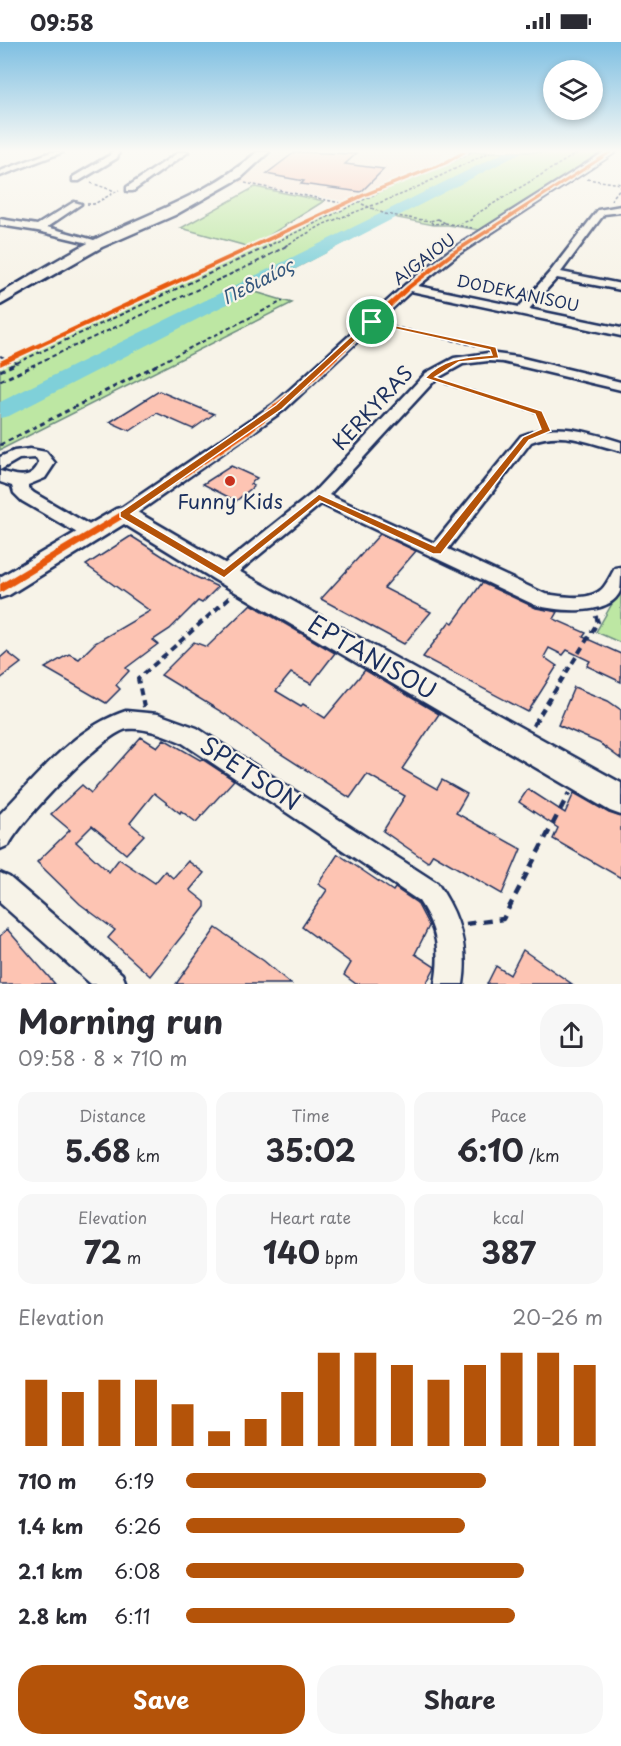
<!DOCTYPE html>
<html lang="en">
<head>
<meta charset="utf-8">
<style>
  :root { --surface:#fff; --page:#f7f7f7; --text:#2b2b33; --muted:#7c7c81; --accent:#b45309 }
  body { margin:0; font-family:"Playpen Sans",sans-serif; background:var(--page); color:var(--text); height:100vh; display:flex; flex-direction:column; font-size:22px; white-space:nowrap }
  * { box-sizing:border-box; margin:0 }
  p { font-size:20px; color:var(--muted) }
  .icon { flex:none; width:33px; height:33px; fill:none; stroke:currentColor; stroke-width:2; stroke-linecap:round; stroke-linejoin:round }
  .map { position:relative; height:942px; overflow:hidden }
  .panel { display:flex; flex-direction:column; background:var(--surface); flex:1 }
  .panel>* { flex:none }
  .tools { position:absolute; left:543px; top:18px; display:grid; gap:12px }
  .tools a { display:grid; place-items:center; width:60px; height:60px; border-radius:50%; background:var(--surface); box-shadow:0 3px 9px #0003; font-size:30px }
  .pin { position:absolute; display:grid; place-items:center; width:51px; height:51px; color:#fff; margin:-26px; border:3px solid #fff; border-radius:50%; box-shadow:0 2px 6px #0007 }
  .round { display:grid; place-items:center; flex:none; width:63px; height:63px; border-radius:24px; background:var(--page) }
  .headline { display:flex; align-items:center; justify-content:space-between; height:102px; padding:0 18px }
  h1 { font-size:33px; font-weight:700; line-height:45px }
  .stats { display:grid; grid-template-columns:repeat(3,1fr); gap:9px; height:102px; padding:6px 18px }
  .stats div { display:grid; align-content:center; border-radius:15px; background:var(--page); text-align:center }
  .stats b { font-size:30px; font-weight:700 }
  .stats small { font-size:16px; font-weight:400 }
  .stats p { font-size:16px }
  .chart { height:168px; padding:12px 18px }
  .chart p { display:flex; justify-content:space-between }
  .chart svg { width:100%; height:108px; margin-top:6px; stroke:var(--accent); stroke-width:6 }
  .button { display:flex; gap:12px; margin-top:auto; padding:12px 18px }
  .button a { flex:1; height:69px; border-radius:24px; background:var(--accent); color:#fff; font-size:24px; font-weight:700; line-height:69px; text-align:center }
  .button a+a { background:var(--page); color:var(--text) }
  ul { padding:0 18px; list-style:none; font-size:20px }
  li { display:grid; grid-template-columns:96px 72px 1fr; align-items:center; height:45px }
  li i { height:15px; border-radius:8px; background:var(--accent) }
  .status { display:flex; justify-content:space-between; align-items:center; height:42px; padding:0 30px; background:var(--surface); direction:ltr }
  .status svg { height:16px; fill:currentColor }
  .map>svg:first-child { display:block }
</style>
</head>
<body>
<div class="status"><b>09:58</b><svg viewBox="0 0 49 12"><path d="M0 12V9h3v3zM5 12V6h3v6zM10 12V3h3v9zM15 12V0h3v12zM26 1h20v11H26zM47 4h2v5h-2z"/></svg></div>
<div class="map">
<svg width="621" height="942" viewBox="0 0 621 942">
  <rect width="100%" height="100%" fill="#f7f3e8"/>
  <filter id="ink" filterUnits="userSpaceOnUse"><feTurbulence type="fractalNoise" baseFrequency=".0167" numOctaves="2"/><feDisplacementMap in="SourceGraphic" scale="12" xChannelSelector="R" yChannelSelector="G"/><feConvolveMatrix kernelMatrix="1 2 1 2 8 2 1 2 1" color-interpolation-filters="sRGB"/></filter>
  <g filter="url(#ink)">
    <polygon fill="#f9e5d8" points="275,110 286,111 443,110 439,122 344,159 235,140 255,128"/>
    <g fill="#bde7a3" stroke="#6c8b80" stroke-width="1.5">
      <polygon points="459,110 608,110 486,189 448,183 434,183 393,175 252,249 292,261 0,408 0,319 250,205 181,186 255,145 324,159 254,203 352,157 440,122"/>
      <polygon points="621,546 621,601 596,590"/>
    </g>
    <g fill="none" stroke-linecap="round" stroke-linejoin="round">
      <polygon fill="#7fd0d9" fill-rule="evenodd" points="505,110 523,110 9,374 0,376 0,360"/>
    </g>
    <g fill="#fdc4b3" stroke="#1b2f5e" stroke-width="1.5">
      <polygon points="295,110 356,112 345,122 384,127 361,150 301,142 304,139 266,132"/>
      <polygon points="159,349 214,372 193,387 157,371 130,389 110,380"/>
      <polygon points="231,424 257,436 250,442 254,444 236,459 203,442"/>
      <polygon points="380,492 416,509 384,546 431,570 404,602 321,557"/>
      <polygon points="131,494 194,534 218,545 202,561 198,559 170,587 153,598 158,602 126,626 129,629 116,643 120,647 106,661 45,626 69,612 79,617 95,601 150,569 86,523"/>
      <polygon points="482,541 536,566 558,570 554,577 586,591 583,595 621,612 621,640 587,624 590,619 567,608 563,613 549,606 544,615 557,624 528,670 423,615 450,579 453,581"/>
      <polygon points="251,562 335,611 311,642 291,631 276,649 301,664 303,662 325,676 365,628 439,672 402,727 437,747 442,738 467,752 456,771 521,807 502,852 433,812 428,820 383,789 405,754 367,732 350,756 267,703 225,672 161,633 194,600 207,605"/>
      <polygon points="7,610 21,621 0,637 0,616"/>
      <polygon points="574,645 608,659 621,668 621,717 599,701 558,683"/>
      <polygon points="141,695 157,705 164,697 200,718 202,717 234,738 196,780 181,769 180,771 154,751 130,781 144,793 126,812 92,784 76,800 109,830 119,817 155,841 165,829 173,836 188,819 204,831 190,848 205,860 205,865 150,934 108,896 115,888 80,862 37,820 70,788 51,772 82,743 91,751"/>
      <polygon points="528,747 565,771 574,751 609,771 621,775 621,836 553,797 558,786 519,760"/>
      <polygon points="338,812 393,849 395,846 417,861 429,884 415,912 435,925 426,942 356,942 344,933 351,921 302,885 327,848 318,842"/>
      <polygon points="216,886 264,919 291,942 176,942"/>
      <polygon points="7,887 55,942 0,942 0,894"/>
      <polygon points="523,908 572,942 487,942 496,924 510,933"/>
    </g>
    <g fill="none" stroke-linecap="round" stroke-linejoin="round">
      <defs>
        <g id="street">
          <polygon points="51,110 63,110 0,134 0,129"/>
          <polygon points="111,110 119,110 117,116 79,139 73,139 73,135 110,113"/>
          <polygon points="179,110 188,110 133,149 127,149 127,145"/>
          <polygon points="605,110 615,110 457,213 418,244 519,265 550,230 598,168 621,164 621,170 604,172 561,230 621,242 621,248 557,236 529,267 621,286 621,294 411,249 284,368 130,476 118,476 116,472 118,468 274,362 405,243 449,209"/>
          <polygon points="74,160 81,162 47,185 101,200 101,204 38,189 0,183 0,177 37,183"/>
          <path d="M 488,311 L 518,315 L 621,340 L 621,348 L 503,320 L 488,319 L 463,322 L 436,337 L 329,453 L 434,501 L 521,394 C 556,379 586,389 621,400 L 621,409 C 590,402 563,387 531,400 L 448,507 L 545,552 C 562,554 588,560 602,547 C 607,542 611,533 615,526 L 621,525 C 621,532 621,542 620,549 C 610,575 556,569 535,563 L 321,462 L 230,537 L 224,538 L 218,537 L 215,532 L 218,527 L 313,451 L 426,331 L 454,316 Z"/>
          <path d="M 30,407 L 46,410 L 55,421 L 45,436 L 28,443 L 28,446 L 34,451 L 98,488 L 101,492 L 98,496 L 86,496 L 22,459 L 14,451 L 12,444 L 0,440 L 0,429 C 15,433 31,440 39,421 L 36,416 L 19,417 L 0,428 L 0,415 L 14,409 Z"/>
          <path d="M 126,669 L 158,672 L 197,686 L 437,841 C 459,872 469,904 463,942 L 435,942 C 441,910 437,886 419,859 L 181,700 C 165,693 145,685 127,687 C 103,691 19,781 9,803 L 0,807 L 0,772 C 37,734 74,686 126,669 Z"/>
          <polygon points="0,831 9,835 122,932 126,942 91,942 0,861"/>
        </g>
        <g id="secondary">
          <path d="M 257,110 L 269,110 L 242,135 L 175,173 L 102,205 L 0,263 L 0,252 C 31,234 61,215 92,199 C 150,170 208,153 257,110 Z"/>
          <polygon points="124,465 132,467 233,526 621,741 621,773 610,769 215,538 124,482 9,553 0,556 0,535 116,467"/>
        </g>
      </defs>
      <use href="#street" stroke="#1b2f5e" stroke-width="5"/>
      <use href="#secondary" stroke="#1b2f5e" stroke-width="5"/>
      <g stroke="#1b2f5e" stroke-width="1.5" stroke-dasharray="3 2" stroke-linecap="butt">
        <polyline points="587,137 621,142"/>
        <polyline points="91,141 115,149"/>
        <polyline points="245,141 350,163"/>
        <polyline points="611,158 621,145"/>
        <polyline points="87,162 94,162 119,148"/>
        <polyline points="409,176 430,179"/>
        <polygon points="438,177 445,181 433,182 430,179"/>
        <polyline points="445,181 472,186"/>
        <polyline points="455,183 471,178 473,174 579,110"/>
        <polyline points="268,204 390,145 449,122 471,110"/>
        <polyline points="285,204 324,182 405,151 490,110"/>
      </g>
      <g stroke="#1b2f5e" stroke-width="2" stroke-dasharray="4.5 3" stroke-linecap="butt">
        <polyline points="385,283 478,304"/>
        <polyline points="0,314 17,321"/>
        <polyline points="10,324 271,203"/>
        <polyline points="31,324 255,221 288,203"/>
        <polyline points="154,324 283,259"/>
      </g>
      <g stroke="#1b2f5e" stroke-width="3" stroke-dasharray="5 4" stroke-linecap="butt">
        <polyline points="0,329 13,323"/>
        <polyline points="0,339 35,323"/>
        <polyline points="445,341 539,371 544,382"/>
        <polyline points="0,403 157,323"/>
      </g>
      <g stroke="#1b2f5e" stroke-width="4" stroke-dasharray="7 5" stroke-linecap="butt">
        <polyline points="144,665 138,637 231,554"/>
        <polyline points="534,682 598,580 595,572"/>
      </g>
      <g stroke="#1b2f5e" stroke-width="4.5" stroke-dasharray="9 7" stroke-linecap="butt">
        <polyline points="533,684 535,680"/>
        <polyline points="466,882 503,877 569,751"/>
      </g>
      <use href="#street" fill="#f7f3e8" fill-rule="evenodd"/>
      <use href="#secondary" fill="#f7f3e8" fill-rule="evenodd"/>
      <polyline stroke="#1b2f5e" stroke-width="1.5" stroke-dasharray="3 2" stroke-linecap="butt" points="362,162 385,172 409,176"/>
      <defs>
        <g id="cycleway">
          <polygon points="461,110 467,110 447,122 366,154 0,324 0,319 362,152 443,120"/>
          <polygon points="608,110 613,110 455,212 411,246 305,347 247,393 127,474 0,551 0,542 121,470 241,389 299,343 407,244 451,210"/>
        </g>
      </defs>
      <use href="#cycleway" stroke="#f7f3e8" stroke-width="4"/>
      <use href="#cycleway" fill="#e8590c" fill-rule="evenodd"/>
    </g>
  </g>
  <linearGradient id="sky" x2="0" y2="1"><stop stop-color="#7ebfe2"/><stop offset="0.45" stop-color="#fbfaf5"/><stop offset="1" stop-color="#fbfaf5" stop-opacity="0"/></linearGradient>
  <rect width="621" height="242" fill="url(#sky)"/>
  <path fill="#b45309" stroke="#fff" stroke-width="1.5" fill-rule="evenodd" d="M 369,278 L 496,305 L 499,316 L 459,320 L 435,335 L 542,369 L 551,389 L 529,398 L 441,512 L 433,512 L 320,459 L 224,536 L 120,475 L 120,470 L 276,363 ZM 373,282 L 490,308 L 492,313 C 466,315 444,316 425,336 L 535,372 L 541,387 L 523,395 L 435,504 L 319,452 L 224,527 L 131,472 L 282,367 Z"/>
  <circle fill="#c8321e" stroke="#f7f3e8" stroke-width="2" cx="230" cy="439" r="6"/>
  <g text-anchor="middle" stroke-width="4.5" stroke-linejoin="round" paint-order="stroke">
    <g font-size="16" fill="#1b2f5e" stroke="#f7f3e8">
      <text transform="translate(424 217) rotate(-37)" y="6">AIGAIOU</text>
      <text transform="translate(518 251) rotate(12)" y="6">DODEKANISOU</text>
    </g>
    <g font-size="18" font-style="italic" fill="#34577d" stroke="#f7f3e8">
      <text transform="translate(258 240) rotate(-27)" y="6">Πεδιαίος</text>
    </g>
    <g font-size="20" fill="#1b2f5e" stroke="#f7f3e8">
      <text transform="translate(373 366) rotate(-47)" y="7">KERKYRAS</text>
    </g>
    <g font-size="20" fill="#1b2f5e" stroke="#f7f3e8">
      <text x="230" y="467">Funny Kids</text>
    </g>
    <g font-size="24" fill="#1b2f5e" stroke="#f7f3e8">
      <text transform="translate(372 616) rotate(30)" y="8">EPTANISOU</text>
      <text transform="translate(250 732) rotate(33)" y="8">SPETSON</text>
    </g>
  </g>
</svg>
<div class="tools">
<a><svg class="icon" aria-label="layers" viewBox="0 0 24 24"><path d="M12 4l9 5-9 5-9-5zM3 14l9 5 9-5"/></svg></a>
</div>
<div class="pin" style="left:372px;top:280px;background:#1e9e55"><svg class="icon" aria-label="arrive" viewBox="0 0 24 24"><path d="M6 21V4h12l-3 4 3 4H6"/></svg></div>
</div>
<section class="panel">
<div class="headline"><div><h1>Morning run</h1><p>09:58 · 8 × 710 m</p></div><a class="round"><svg class="icon" aria-label="share" viewBox="0 0 24 24"><path d="M12 15V3M7 8l5-5 5 5M5 13v7h14v-7"/></svg></a></div>
<div class="stats">
<div><p>Distance</p><b>5.68<small> km</small></b></div>
<div><p>Time</p><b>35:02</b></div>
<div><p>Pace</p><b>6:10<small> /km</small></b></div>
</div>
<div class="stats">
<div><p>Elevation</p><b>72<small> m</small></b></div>
<div><p>Heart rate</p><b>140<small> bpm</small></b></div>
<div><p>kcal</p><b>387</b></div>
</div>
<div class="chart"><p><span>Elevation</span>20–26 m</p>
<svg viewBox="0 0 160 44" preserveAspectRatio="none"><path d="M5 44V17M15 44V22M25 44V17M35 44V17M45 44V27M55 44V38M65 44V33M75 44V22M85 44V6M95 44V6M105 44V11M115 44V17M125 44V11M135 44V6M145 44V6M155 44V11"/></svg>
</div>
<ul>
<li><b>710 m</b>6:19<i style="width:72%"></i></li>
<li><b>1.4 km</b>6:26<i style="width:67%"></i></li>
<li><b>2.1 km</b>6:08<i style="width:81%"></i></li>
<li><b>2.8 km</b>6:11<i style="width:79%"></i></li>
</ul>
<div class="button"><a>Save</a><a>Share</a></div>
</section>
</body>
</html>
